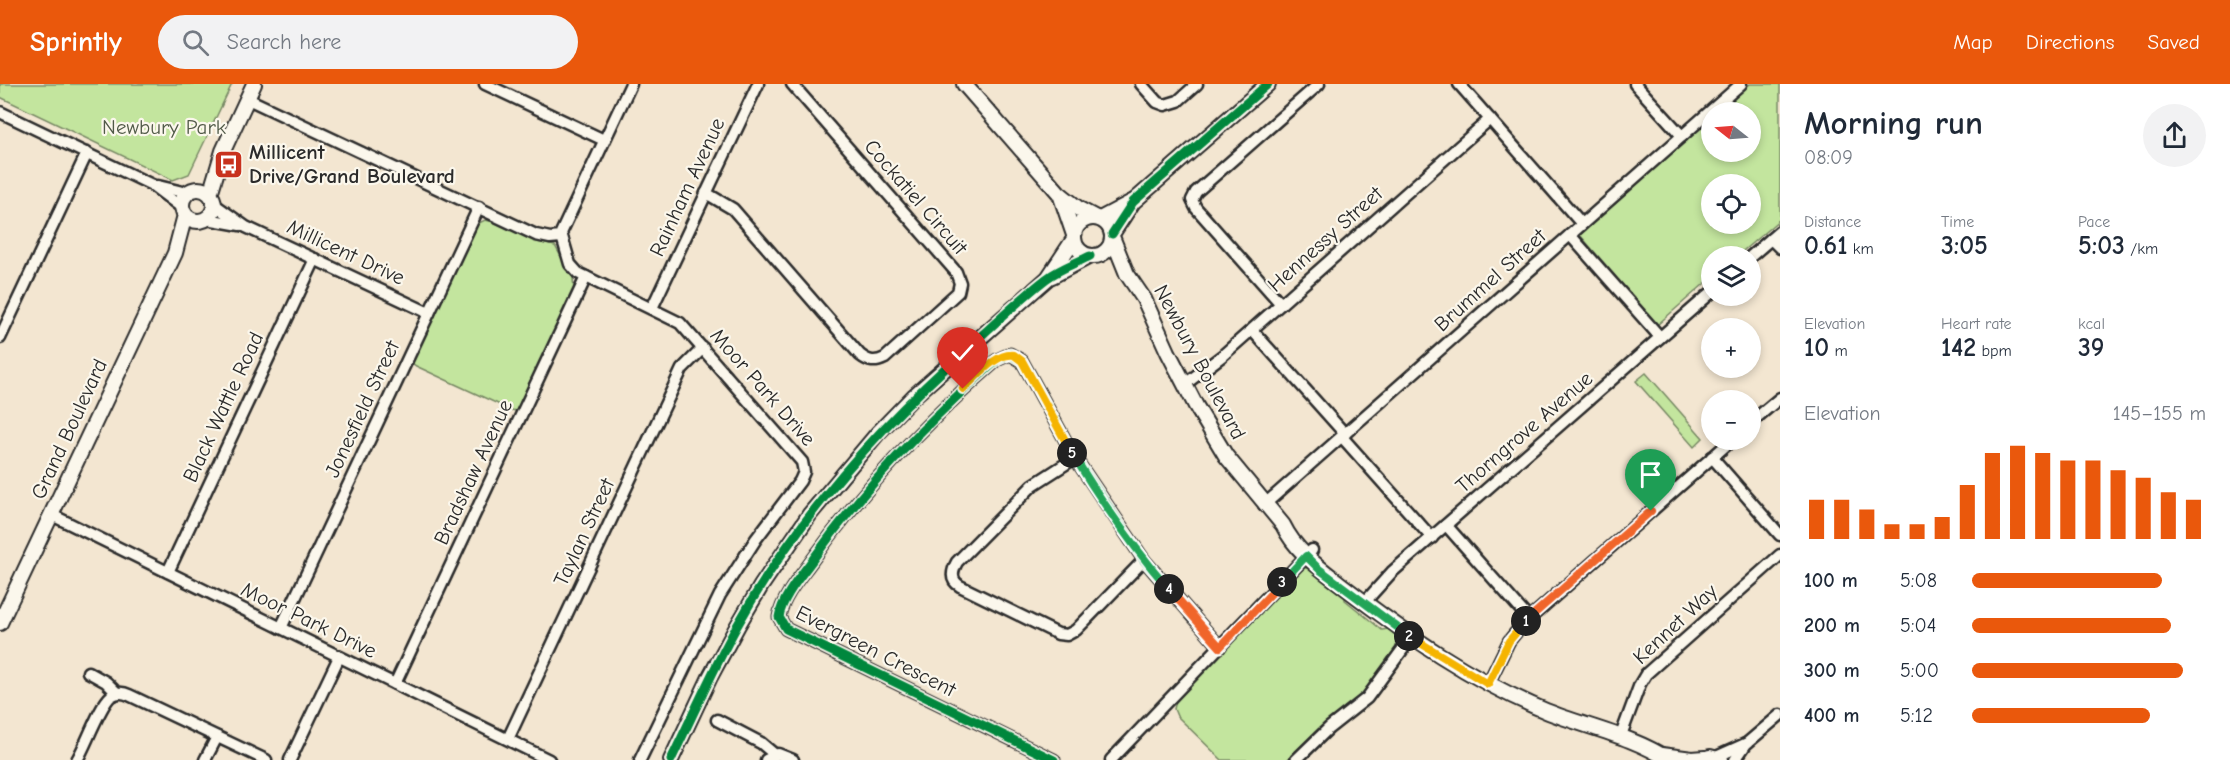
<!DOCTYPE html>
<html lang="en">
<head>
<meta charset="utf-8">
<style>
  :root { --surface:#fff; --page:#f2f2f3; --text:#1f2937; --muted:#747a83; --accent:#ea580c }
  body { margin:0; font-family:"Comic Neue",sans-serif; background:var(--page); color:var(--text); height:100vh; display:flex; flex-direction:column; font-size:22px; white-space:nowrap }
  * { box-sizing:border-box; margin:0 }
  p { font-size:20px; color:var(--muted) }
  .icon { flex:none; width:33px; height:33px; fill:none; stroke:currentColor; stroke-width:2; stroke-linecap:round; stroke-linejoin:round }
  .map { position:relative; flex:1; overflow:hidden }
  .sheet { display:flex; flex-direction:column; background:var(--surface); width:450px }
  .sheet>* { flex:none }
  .needle { width:39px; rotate:287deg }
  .tools { position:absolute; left:1701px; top:18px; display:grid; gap:12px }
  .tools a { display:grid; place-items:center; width:60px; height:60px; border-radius:50%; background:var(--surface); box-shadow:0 3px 9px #0003; font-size:30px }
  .pin { position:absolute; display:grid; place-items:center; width:51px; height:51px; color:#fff; margin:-62px -26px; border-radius:50% 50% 50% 0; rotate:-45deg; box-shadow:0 0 6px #0007 }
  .pin .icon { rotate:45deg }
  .km { position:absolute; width:30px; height:30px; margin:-15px; border-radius:50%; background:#222; color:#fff; font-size:16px; line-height:30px; text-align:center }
  .round { display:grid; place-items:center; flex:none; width:63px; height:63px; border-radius:32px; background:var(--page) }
  .summary { display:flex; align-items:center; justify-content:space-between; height:102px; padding:0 24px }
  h1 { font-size:33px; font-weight:700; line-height:45px }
  .metrics { display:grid; grid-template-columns:repeat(3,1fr); gap:9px; height:102px; padding:6px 24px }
  .metrics div { display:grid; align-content:center }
  .metrics b { font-size:26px; font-weight:700 }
  .metrics small { font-size:16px; font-weight:400 }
  .metrics p { font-size:16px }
  .chart { height:168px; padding:12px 24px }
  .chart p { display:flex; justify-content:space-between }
  .chart svg { width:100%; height:108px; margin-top:6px; stroke:var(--accent); stroke-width:6 }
  ul { padding:0 24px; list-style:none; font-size:20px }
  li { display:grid; grid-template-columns:96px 72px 1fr; align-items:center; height:45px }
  li i { height:15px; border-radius:8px; background:var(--accent) }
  header { display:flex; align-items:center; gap:36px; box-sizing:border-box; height:84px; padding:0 30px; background:var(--accent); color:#fff }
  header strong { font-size:28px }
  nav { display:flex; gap:33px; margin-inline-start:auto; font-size:21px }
  .search { width:420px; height:54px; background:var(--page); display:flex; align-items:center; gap:15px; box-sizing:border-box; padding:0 21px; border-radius:33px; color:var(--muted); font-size:22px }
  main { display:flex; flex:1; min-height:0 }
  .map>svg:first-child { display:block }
</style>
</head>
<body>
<header>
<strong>Sprintly</strong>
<div class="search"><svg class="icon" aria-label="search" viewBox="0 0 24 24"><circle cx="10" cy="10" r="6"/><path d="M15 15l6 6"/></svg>Search here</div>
<nav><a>Map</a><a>Directions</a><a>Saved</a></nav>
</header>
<main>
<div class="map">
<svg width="1780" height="676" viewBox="0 0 1780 676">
  <rect width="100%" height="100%" fill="#f3e6d1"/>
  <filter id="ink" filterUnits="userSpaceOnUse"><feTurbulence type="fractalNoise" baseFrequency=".0167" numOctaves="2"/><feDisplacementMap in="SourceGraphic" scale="12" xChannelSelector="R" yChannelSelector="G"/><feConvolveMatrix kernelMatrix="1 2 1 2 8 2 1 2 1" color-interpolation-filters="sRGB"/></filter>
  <g filter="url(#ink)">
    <g fill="#c3e59e" stroke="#778864" stroke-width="1.5" fill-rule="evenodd">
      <polygon points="0,0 232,0 189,90 173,96 0,13"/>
      <path d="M 1750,0 L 1780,0 L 1780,135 L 1737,172 L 1712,172 L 1711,194 L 1657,241 L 1580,151 L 1711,34 L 1712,68 L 1750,68 L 1750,28 L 1718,28 ZM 1750,100 L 1750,140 L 1712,140 L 1712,100 Z"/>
      <polygon points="485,136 494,138 537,158 555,162 573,194 574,207 516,327 511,326 416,282 412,279 473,146 477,140"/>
      <polygon points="1646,289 1703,354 1694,363 1636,297"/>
      <polygon points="1305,484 1312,484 1345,511 1345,516 1382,546 1388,545 1396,552 1396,565 1368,605 1318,645 1287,676 1222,676 1177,632 1174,625 1176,616 1291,498 1297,489"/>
    </g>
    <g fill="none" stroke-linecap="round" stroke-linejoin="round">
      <defs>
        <g id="minor">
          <polyline points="485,0 604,56"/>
          <polyline points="631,0 561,149 570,180 578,189 680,239 802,378 804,388 800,397 756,455 720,511 640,676"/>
          <polyline points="1141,0 1157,18 1165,21 1178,17 1197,0"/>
          <polyline points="1459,0 1582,140"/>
          <polyline points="1635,0 1682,52"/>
          <polyline points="248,15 536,151 550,154 561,153"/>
          <polyline points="0,28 152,101 181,123"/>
          <polyline points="158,102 187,109"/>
          <path d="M 706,109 L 733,125 L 860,271 C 869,278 875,279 885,274 L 958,208 L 960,199 L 956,188 L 792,0"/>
          <polyline points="214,120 246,143 429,229"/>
          <polyline points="207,135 240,141"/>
          <polyline points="1570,151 1660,253"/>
          <polyline points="1771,155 1780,164"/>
          <polyline points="1750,173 1780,147"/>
          <polyline points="1281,220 1196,124 1192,116 1196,108 1319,0"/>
          <polyline points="652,224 758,0"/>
          <polyline points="1252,246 1345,350"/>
          <polyline points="0,254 87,69"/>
          <polyline points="1184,301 1222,272 1490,35"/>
          <polyline points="1750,339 1780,314"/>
          <polyline points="1342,353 1432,454"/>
          <polyline points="1712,373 1780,451"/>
          <path d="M 1075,374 L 1033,401 L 957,478 C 952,487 950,496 960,502 L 1058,550 L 1067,551 L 1076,546 L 1144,476"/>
          <polyline points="1264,421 1741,0"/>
          <polyline points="52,431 549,676"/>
          <polyline points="1446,441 1529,535"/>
          <polyline points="168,488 315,175"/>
          <polyline points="1364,519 1392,488 1712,208"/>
          <polyline points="281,544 479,123"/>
          <polyline points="88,588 106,598 117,609"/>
          <polyline points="395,600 586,193"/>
          <polyline points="1488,600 1509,557 1522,541 1732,356"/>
          <polyline points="717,636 761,659 774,670"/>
          <polyline points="1620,654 1640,600 1646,590 1780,471"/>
          <polyline points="508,655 682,285 703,264"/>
          <polyline points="1716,673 1745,660"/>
          <path d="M 77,676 C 86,661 100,621 111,612 C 117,608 123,608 129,611 L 266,676"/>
          <polyline points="205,676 217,653"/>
          <polyline points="290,676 339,573"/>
          <polyline points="766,676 778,670 793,676"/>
          <path d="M 1054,676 L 786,545 L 779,533 C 782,514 800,493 811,478 C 865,402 927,337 997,276 L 1010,270 L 1022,277 L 1075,374 L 1144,476 L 1220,563"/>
          <polyline points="1111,676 1312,466"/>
          <polyline points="1296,676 1329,644 1367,614 1411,554"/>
          <polyline points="1735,676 1746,660 1780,631"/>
        </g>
        <g id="tertiary">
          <polyline points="964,0 1059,109 1079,125 1096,134"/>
          <circle cx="198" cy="121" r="16"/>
          <polyline points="210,110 223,67 254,0"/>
          <polyline points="1060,110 1074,151"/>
          <circle cx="1093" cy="153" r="19"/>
          <polyline points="1100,135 1132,118"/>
          <polyline points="1112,150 1133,118 1268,0"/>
          <path d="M 1113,155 L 1127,190 L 1144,215 L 1168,268 L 1196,322 L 1226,372 L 1283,441 C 1296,468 1320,484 1343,502 C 1407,551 1471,596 1546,627 C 1586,643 1633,652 1669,676"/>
          <polyline points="1052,192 1090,172"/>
          <polyline points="0,539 175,169 185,131"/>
          <polyline points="1662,671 1692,675 1705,674"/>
          <polyline points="671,676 710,593 738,541 761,502 810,430 878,349 914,312 1048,194 1074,155"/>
          <polyline points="1701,676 1710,673 1721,676"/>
        </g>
      </defs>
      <use href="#minor" stroke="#2b2b2b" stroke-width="15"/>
      <use href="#tertiary" stroke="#2b2b2b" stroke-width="18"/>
      <use href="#minor" stroke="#fbf7ec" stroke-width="10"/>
      <use href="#tertiary" stroke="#fbf7ec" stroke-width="14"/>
      <defs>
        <g id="cycleway">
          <polyline points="1112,150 1133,118 1268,0"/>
          <path d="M 671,676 C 693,631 713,585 737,542 C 797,434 879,342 971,261 C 996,239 1020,215 1046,195 C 1059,185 1076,179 1090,172"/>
          <path d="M 1054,676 L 786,545 L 779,533 C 782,514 800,493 811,478 C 865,402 927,337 997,276 L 1010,270 L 1022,277 L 1075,374 L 1144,476 L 1220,563"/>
        </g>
      </defs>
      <use href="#cycleway" stroke="#fbf7ec" stroke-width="13"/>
      <use href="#cycleway" stroke="#00873e" stroke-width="9"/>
    </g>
  </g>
  <g fill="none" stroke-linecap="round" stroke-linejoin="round" filter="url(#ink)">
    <defs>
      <polyline id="split-1" points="1526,537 1651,427"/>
      <polyline id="split-2" points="1409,552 1488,600 1509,557 1526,537"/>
      <polyline id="split-3" points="1282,498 1306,472 1319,485 1409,552"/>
      <polyline id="split-4" points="1169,505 1220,563 1282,498"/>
      <path id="split-5" d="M 1072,369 C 1101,417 1133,463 1169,505"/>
      <path id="split-6" d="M 963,305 C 976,294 996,268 1014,271 L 1022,277 L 1072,369"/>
    </defs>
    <use href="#split-1" stroke="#fff" stroke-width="12"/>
    <use href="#split-2" stroke="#fff" stroke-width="12"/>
    <use href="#split-3" stroke="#fff" stroke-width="12"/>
    <use href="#split-4" stroke="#fff" stroke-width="12"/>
    <use href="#split-5" stroke="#fff" stroke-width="12"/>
    <use href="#split-6" stroke="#fff" stroke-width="12"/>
    <use href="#split-1" stroke="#f0652b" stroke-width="8"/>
    <use href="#split-2" stroke="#f5b400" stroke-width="8"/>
    <use href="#split-3" stroke="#22a559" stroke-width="8"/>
    <use href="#split-4" stroke="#f0652b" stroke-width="8"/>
    <use href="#split-5" stroke="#22a559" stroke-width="8"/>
    <use href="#split-6" stroke="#f5b400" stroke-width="8"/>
  </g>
  <defs>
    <symbol id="bus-square" viewBox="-11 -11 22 22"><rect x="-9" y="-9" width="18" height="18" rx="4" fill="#c8321e" stroke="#fbf7ec"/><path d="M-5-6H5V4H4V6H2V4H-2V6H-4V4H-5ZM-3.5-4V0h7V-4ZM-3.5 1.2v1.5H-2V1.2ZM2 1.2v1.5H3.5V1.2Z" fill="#fff"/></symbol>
  </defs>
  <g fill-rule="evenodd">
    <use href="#bus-square" x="212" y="64" width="33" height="33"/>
  </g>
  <g text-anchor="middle" stroke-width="4.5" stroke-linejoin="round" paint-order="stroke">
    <g font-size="21" fill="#515a48" stroke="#fbf7ec">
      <text x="164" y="50">Newbury Park</text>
    </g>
    <g font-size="21" font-weight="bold" fill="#2b2b2b" stroke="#fbf7ec" text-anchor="start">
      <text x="249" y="75">Millicent<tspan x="249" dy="24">Drive/Grand Boulevard</tspan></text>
    </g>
    <g font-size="21" fill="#2b2b2b" stroke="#fbf7ec">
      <text transform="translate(687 103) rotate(-65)" y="7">Rainham Avenue</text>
      <text transform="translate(916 113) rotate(49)" y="7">Cockatiel Circuit</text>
      <text transform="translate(1325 155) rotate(-42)" y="7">Hennessy Street</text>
      <text transform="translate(346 168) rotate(25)" y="7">Millicent Drive</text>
      <text transform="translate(1490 196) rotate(-42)" y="7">Brummel Street</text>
      <text transform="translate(1200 278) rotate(62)" y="7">Newbury Boulevard</text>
      <text transform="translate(763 303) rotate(49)" y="7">Moor Park Drive</text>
      <text transform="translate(223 323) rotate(-65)" y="7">Black Wattle Road</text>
      <text transform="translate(362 325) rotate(-65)" y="7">Jonesfield Street</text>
      <text transform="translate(69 345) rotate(-65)" y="7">Grand Boulevard</text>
      <text transform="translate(1524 348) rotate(-41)" y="7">Thorngrove Avenue</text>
      <text transform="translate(473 388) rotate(-65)" y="7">Bradshaw Avenue</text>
      <text transform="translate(584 448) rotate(-65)" y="7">Taylan Street</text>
      <text transform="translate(309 536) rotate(26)" y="7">Moor Park Drive</text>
      <text transform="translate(1675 540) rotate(-43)" y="7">Kennet Way</text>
      <text transform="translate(876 567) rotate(27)" y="7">Evergreen Crescent</text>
    </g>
  </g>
</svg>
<div class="tools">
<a><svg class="needle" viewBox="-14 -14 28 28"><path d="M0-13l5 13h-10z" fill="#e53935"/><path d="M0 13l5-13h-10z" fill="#747a83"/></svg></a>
<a><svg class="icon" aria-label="locate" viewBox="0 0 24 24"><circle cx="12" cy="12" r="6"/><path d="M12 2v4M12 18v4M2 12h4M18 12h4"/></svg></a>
<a><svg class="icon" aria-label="layers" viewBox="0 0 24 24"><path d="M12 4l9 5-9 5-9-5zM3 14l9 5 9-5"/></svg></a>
<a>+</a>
<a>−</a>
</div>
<div class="pin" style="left:1651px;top:427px;background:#1e9e55"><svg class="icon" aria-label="arrive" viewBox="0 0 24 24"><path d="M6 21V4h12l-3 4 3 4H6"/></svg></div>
<div class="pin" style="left:963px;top:305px;background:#d93025"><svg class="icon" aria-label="check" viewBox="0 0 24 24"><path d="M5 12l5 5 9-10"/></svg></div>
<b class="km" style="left:1526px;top:537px">1</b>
<b class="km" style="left:1409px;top:552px">2</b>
<b class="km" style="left:1282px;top:498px">3</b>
<b class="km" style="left:1169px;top:505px">4</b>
<b class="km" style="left:1072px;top:369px">5</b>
</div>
<section class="sheet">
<div class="summary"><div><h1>Morning run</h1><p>08:09</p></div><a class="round"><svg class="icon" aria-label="share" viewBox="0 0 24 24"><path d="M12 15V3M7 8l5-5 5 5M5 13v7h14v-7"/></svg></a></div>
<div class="metrics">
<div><p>Distance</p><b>0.61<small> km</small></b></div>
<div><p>Time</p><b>3:05</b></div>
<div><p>Pace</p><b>5:03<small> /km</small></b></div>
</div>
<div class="metrics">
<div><p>Elevation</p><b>10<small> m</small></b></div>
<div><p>Heart rate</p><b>142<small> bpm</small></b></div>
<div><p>kcal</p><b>39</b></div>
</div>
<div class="chart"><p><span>Elevation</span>145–155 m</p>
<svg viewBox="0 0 160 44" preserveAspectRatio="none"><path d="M5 44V28M15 44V28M25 44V32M35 44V38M45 44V38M55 44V35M65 44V22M75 44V9M85 44V6M95 44V9M105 44V12M115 44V12M125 44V16M135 44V19M145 44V25M155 44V28"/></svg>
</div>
<ul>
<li><b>100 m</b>5:08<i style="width:81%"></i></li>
<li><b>200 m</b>5:04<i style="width:85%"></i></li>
<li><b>300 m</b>5:00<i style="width:90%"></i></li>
<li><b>400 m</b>5:12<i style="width:76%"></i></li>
</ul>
</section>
</main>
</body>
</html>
